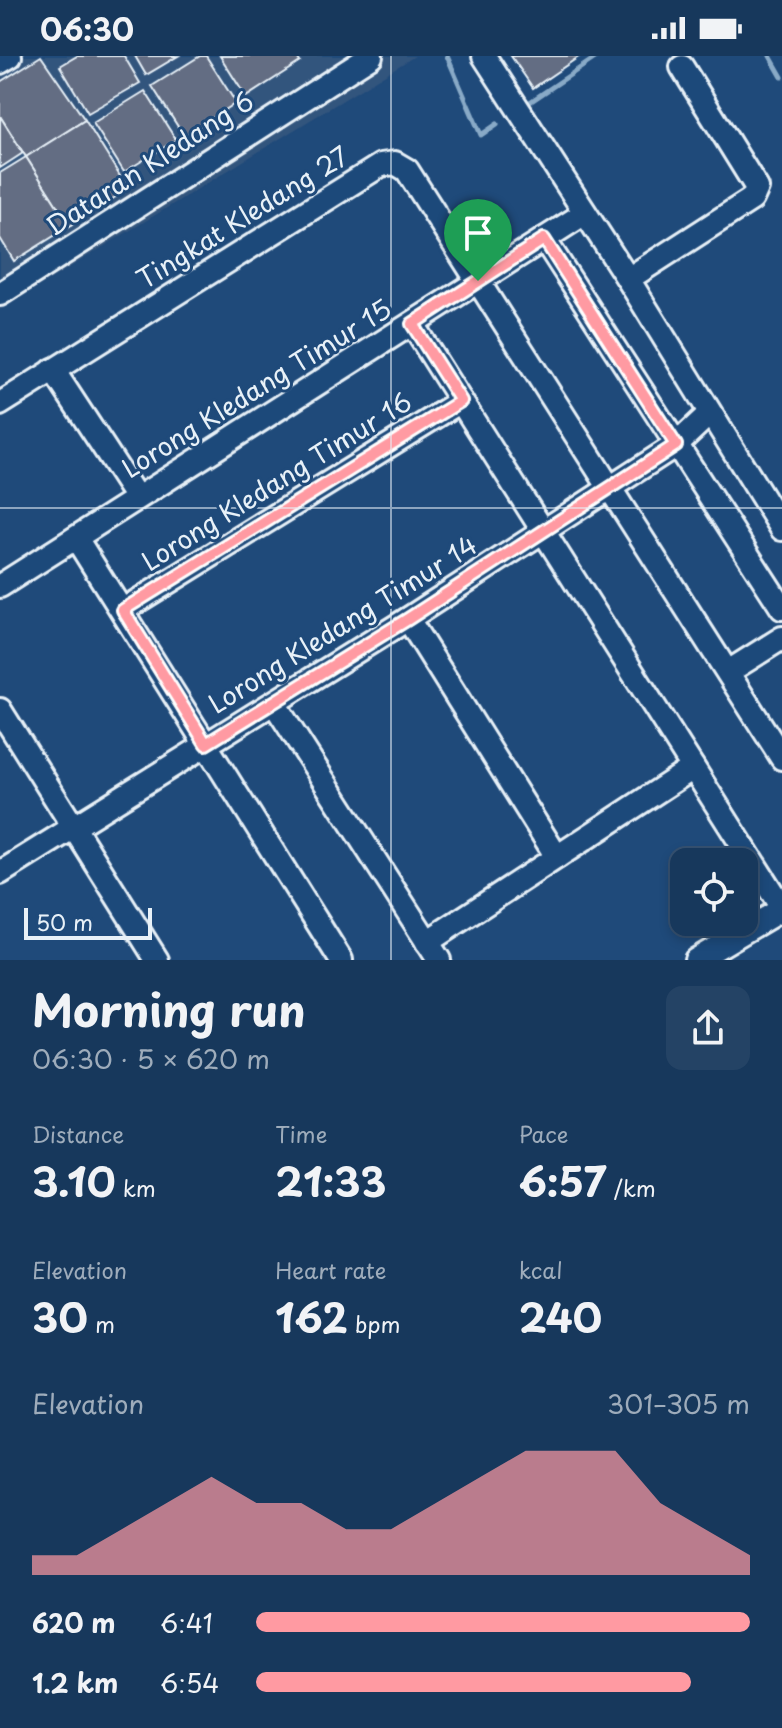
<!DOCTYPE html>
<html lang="en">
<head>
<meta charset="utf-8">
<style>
  :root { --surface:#17385c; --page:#244365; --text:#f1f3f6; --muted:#9eacbb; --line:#365272; --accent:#ff9aa2 }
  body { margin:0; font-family:"Playpen Sans",sans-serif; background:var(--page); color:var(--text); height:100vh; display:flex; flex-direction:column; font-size:30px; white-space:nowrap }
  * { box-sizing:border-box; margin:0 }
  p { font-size:26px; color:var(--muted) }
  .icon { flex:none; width:44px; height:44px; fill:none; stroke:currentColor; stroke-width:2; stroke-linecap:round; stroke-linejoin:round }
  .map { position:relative; height:904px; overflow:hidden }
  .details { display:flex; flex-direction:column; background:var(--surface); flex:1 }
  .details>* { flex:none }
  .buttons { position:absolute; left:670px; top:792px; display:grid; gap:16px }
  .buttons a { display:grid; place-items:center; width:88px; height:88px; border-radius:16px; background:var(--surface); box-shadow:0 4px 12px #0003,0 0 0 2px var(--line); font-size:40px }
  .scale { position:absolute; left:24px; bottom:20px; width:128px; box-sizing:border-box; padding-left:8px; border:4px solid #e8f1f8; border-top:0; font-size:22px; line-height:28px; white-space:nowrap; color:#e8f1f8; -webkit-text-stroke:6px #1f4a7a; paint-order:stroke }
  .pin { position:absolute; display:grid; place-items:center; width:68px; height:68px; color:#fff; margin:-82px -34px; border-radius:50% 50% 50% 0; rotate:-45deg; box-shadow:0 0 8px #0007 }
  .pin .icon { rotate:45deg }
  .round { display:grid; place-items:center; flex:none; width:84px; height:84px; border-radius:16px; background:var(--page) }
  .headline { display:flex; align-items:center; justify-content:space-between; height:136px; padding:0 32px }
  h1 { font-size:44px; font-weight:700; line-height:60px }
  .stats { display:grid; grid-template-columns:repeat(3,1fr); gap:12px; height:136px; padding:8px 32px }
  .stats div { display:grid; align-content:center }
  .stats b { font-size:40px; font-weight:700 }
  .stats small { font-size:22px; font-weight:400 }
  .stats p { font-size:22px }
  .chart { height:224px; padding:16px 32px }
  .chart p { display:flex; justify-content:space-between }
  .chart svg { width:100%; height:144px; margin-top:8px; fill:var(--accent); opacity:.7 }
  ul { padding:0 32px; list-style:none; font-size:26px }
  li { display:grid; grid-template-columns:128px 96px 1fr; align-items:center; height:60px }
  li i { height:20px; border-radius:10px; background:var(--accent) }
  .status { display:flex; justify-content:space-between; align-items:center; height:56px; padding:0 40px; background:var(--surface); direction:ltr }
  .status svg { height:22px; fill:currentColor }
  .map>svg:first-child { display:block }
</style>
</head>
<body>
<div class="status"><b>06:30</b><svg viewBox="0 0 49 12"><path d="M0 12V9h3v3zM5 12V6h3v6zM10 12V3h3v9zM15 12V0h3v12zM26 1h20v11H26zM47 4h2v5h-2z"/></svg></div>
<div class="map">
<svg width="782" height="904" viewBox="0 0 782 904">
  <rect width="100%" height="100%" fill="#1f4a7a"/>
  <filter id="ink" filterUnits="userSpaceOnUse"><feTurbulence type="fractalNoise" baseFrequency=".0125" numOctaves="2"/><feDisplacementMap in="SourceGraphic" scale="16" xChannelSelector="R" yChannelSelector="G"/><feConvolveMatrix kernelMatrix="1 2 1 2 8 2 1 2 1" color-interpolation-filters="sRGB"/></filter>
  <g filter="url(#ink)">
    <polygon fill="#33547d" points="0,0 415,0 0,254"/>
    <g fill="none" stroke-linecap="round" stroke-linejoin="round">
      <g stroke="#89aac7" stroke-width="5">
        <polyline points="447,0 481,79 497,68"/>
        <polyline points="770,0 782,21"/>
        <polyline points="527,48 598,0"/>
      </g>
    </g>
    <g fill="#636d83" stroke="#e8f1f8" stroke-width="2">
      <polygon points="41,0 85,64 26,101 0,60 0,26"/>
      <polygon points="77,0 124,0 140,27 88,57 60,10"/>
      <polygon points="135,0 178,0 146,19"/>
      <polygon points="200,0 206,0 236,47 184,80 152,30"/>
      <polygon points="220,0 296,0 300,6 246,41"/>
      <polygon points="511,0 580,0 533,32"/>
      <polygon points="145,35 176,84 124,116 93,67"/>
      <polygon points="0,60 23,97 0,112"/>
      <polygon points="85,64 128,133 70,170 26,101"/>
      <polygon points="26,101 70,170 14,205 0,182 0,117"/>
    </g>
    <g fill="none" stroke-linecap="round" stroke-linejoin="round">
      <defs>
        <g id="minor">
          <polyline points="484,0 628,223 782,473"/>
          <polyline points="0,6 10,0"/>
          <polyline points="544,183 782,552"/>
          <polyline points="628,223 752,143 757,132 682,11"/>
          <polyline points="0,238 371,0"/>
          <polyline points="412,268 782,852"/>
          <polyline points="53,314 137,442"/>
          <polyline points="0,348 381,109 395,107 407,114 782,702"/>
          <polyline points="76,482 341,904"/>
          <polyline points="0,530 585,157"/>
          <polyline points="123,554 461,345"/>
          <polyline points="408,563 557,801"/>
          <polyline points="728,616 782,582"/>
          <polyline points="274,647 439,904"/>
          <polyline points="0,654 157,904"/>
          <polyline points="0,817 408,563 676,389 709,358"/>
          <polyline points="427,886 693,712"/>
          <polyline points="696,904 782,853"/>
        </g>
      </defs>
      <use href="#minor" stroke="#e8f1f8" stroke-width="28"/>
      <use href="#minor" stroke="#1f4a7a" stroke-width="22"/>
    </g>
  </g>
  <g fill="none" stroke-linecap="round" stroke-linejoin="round" filter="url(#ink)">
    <defs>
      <polygon id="route" points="544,183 676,389 408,563 206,688 123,554 461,345 412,268"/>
    </defs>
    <use href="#route" stroke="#fff" stroke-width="16"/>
    <use href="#route" stroke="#ff9aa2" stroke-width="10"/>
  </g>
  <path fill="none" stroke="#e8f1f8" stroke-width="2" stroke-opacity="0.55" d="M 391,0 L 391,904M 0,452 L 782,452"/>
  <g text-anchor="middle" stroke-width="6" stroke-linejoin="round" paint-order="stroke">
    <g font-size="26" fill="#e8f1f8" stroke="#1f4a7a">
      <text transform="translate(150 108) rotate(-33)" y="9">Dataran Kledang 6</text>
      <text transform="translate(243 162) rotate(-32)" y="9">Tingkat Kledang 27</text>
      <text transform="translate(257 333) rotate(-32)" y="9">Lorong Kledang Timur 15</text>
      <text transform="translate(277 426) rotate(-32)" y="9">Lorong Kledang Timur 16</text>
      <text transform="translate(343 569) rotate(-32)" y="9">Lorong Kledang Timur 14</text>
    </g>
  </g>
</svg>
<div class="buttons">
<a><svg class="icon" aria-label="locate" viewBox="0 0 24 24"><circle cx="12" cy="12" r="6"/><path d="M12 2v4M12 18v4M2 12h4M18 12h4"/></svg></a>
</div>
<div class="scale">50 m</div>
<div class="pin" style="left:478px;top:225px;background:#1e9e55"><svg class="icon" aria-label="arrive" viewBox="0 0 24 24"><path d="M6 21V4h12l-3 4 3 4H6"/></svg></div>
</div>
<section class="details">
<div class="headline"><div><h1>Morning run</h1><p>06:30 · 5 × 620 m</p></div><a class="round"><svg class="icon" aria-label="share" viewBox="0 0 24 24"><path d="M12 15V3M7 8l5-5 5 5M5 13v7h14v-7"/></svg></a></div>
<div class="stats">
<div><p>Distance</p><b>3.10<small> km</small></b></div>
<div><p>Time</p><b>21:33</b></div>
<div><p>Pace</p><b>6:57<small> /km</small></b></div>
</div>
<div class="stats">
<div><p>Elevation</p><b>30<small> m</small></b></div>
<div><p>Heart rate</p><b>162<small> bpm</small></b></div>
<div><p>kcal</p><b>240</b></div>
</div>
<div class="chart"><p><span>Elevation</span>301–305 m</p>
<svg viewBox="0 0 160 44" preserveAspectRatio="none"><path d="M0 44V38L10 38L20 30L30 22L40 14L50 22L60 22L70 30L80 30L90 22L100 14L110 6L120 6L130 6L140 22L150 30L160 38V44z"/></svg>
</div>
<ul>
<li><b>620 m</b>6:41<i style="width:100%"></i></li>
<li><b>1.2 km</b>6:54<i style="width:88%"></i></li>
</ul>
</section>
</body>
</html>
